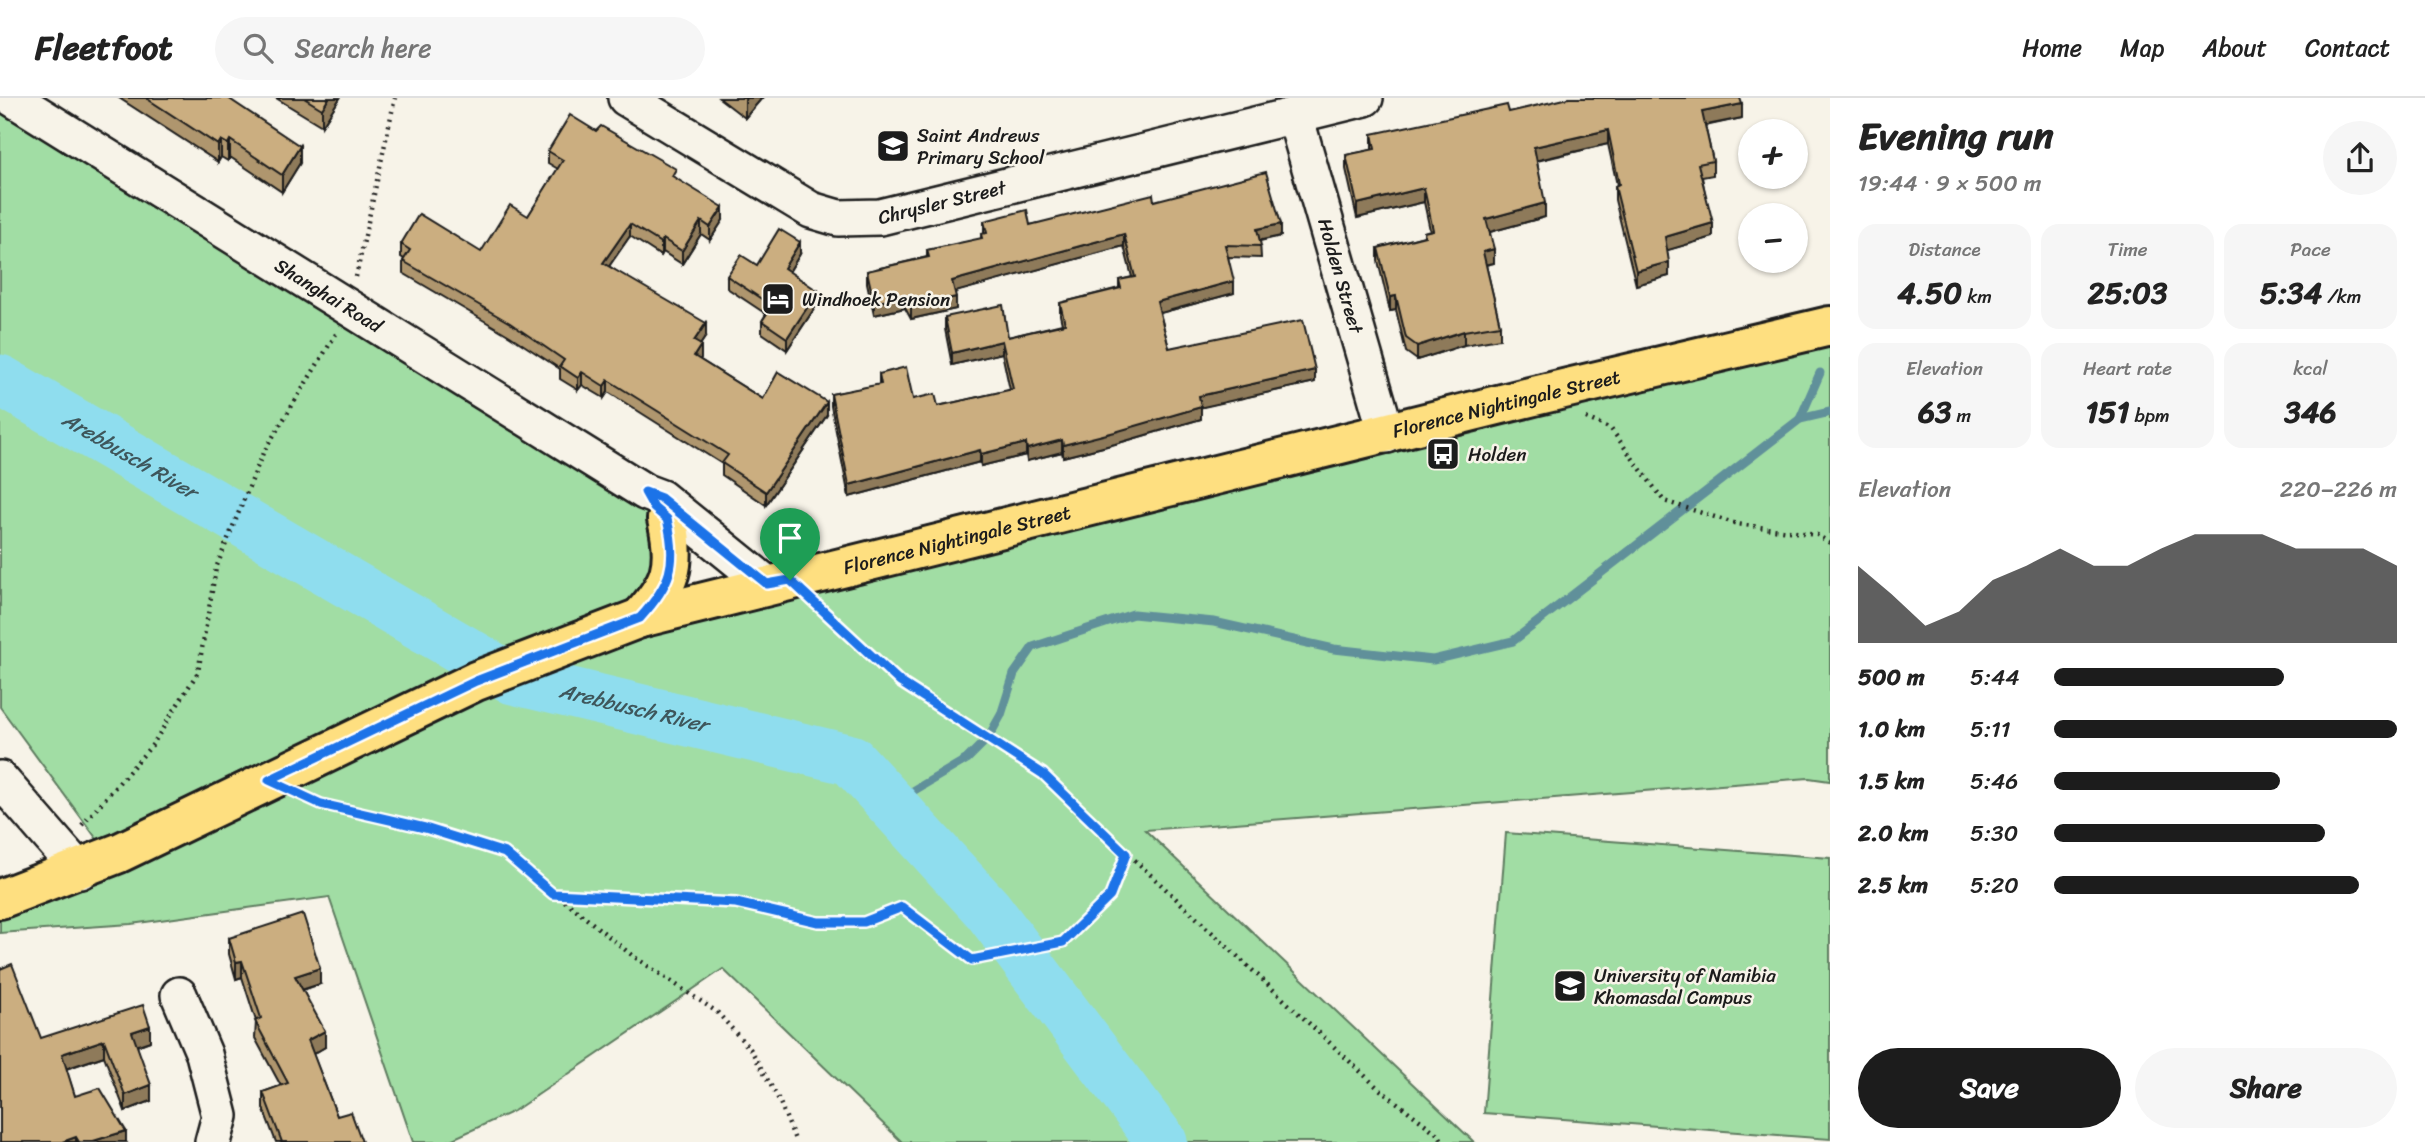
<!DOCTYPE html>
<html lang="en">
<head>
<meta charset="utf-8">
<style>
  :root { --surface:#fff; --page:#f6f6f6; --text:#222; --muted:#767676; --line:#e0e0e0; --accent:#1c1c1c }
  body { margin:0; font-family:Sriracha,sans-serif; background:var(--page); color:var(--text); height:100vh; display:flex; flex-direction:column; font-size:26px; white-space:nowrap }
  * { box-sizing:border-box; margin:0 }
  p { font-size:23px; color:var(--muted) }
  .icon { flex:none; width:38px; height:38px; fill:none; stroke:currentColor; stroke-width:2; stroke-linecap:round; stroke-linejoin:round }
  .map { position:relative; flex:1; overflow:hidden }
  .sheet { display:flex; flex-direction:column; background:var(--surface); width:595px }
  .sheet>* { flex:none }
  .buttons { position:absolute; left:1738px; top:21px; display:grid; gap:14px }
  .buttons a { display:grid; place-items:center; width:70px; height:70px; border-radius:50%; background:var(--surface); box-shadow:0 2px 5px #0004; font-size:35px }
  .pin { position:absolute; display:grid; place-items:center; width:60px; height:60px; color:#fff; margin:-72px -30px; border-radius:50% 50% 50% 0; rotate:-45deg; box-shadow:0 0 7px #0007 }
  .pin .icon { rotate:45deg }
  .round { display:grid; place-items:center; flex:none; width:74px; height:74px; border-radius:37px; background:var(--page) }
  .headline { display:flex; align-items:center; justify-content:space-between; height:119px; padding:0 28px }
  h1 { font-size:38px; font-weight:700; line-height:52px }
  .stats { display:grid; grid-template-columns:repeat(3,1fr); gap:10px; height:119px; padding:7px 28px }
  .stats div { display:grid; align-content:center; border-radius:18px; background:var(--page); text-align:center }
  .stats b { font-size:30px; font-weight:700 }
  .stats small { font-size:19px; font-weight:400 }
  .stats p { font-size:19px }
  .chart { height:196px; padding:14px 28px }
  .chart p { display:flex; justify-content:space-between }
  .chart svg { width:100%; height:126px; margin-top:7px; fill:var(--accent); opacity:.7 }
  .action { display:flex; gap:14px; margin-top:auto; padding:14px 28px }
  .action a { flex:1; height:80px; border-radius:42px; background:var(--accent); color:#fff; font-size:28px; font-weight:700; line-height:80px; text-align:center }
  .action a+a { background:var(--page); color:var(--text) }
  ul { padding:0 28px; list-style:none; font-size:23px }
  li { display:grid; grid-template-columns:112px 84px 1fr; align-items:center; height:52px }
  li i { height:18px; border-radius:9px; background:var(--accent) }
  header { display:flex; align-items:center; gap:42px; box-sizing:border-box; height:98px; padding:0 35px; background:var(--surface); border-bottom:2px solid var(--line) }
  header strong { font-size:33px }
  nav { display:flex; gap:38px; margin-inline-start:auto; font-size:24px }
  .search { width:490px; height:63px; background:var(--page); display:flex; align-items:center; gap:18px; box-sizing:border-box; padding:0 24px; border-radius:38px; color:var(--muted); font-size:26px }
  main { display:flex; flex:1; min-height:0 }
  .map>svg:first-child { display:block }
</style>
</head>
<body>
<header>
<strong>Fleetfoot</strong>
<div class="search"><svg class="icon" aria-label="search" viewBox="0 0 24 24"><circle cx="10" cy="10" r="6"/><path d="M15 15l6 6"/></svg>Search here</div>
<nav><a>Home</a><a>Map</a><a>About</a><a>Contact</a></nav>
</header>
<main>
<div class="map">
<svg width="1830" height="1044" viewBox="0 0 1830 1044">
  <rect width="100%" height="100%" fill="#f7f3e8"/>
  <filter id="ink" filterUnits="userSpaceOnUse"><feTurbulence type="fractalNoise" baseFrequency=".0143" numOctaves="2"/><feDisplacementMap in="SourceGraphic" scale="14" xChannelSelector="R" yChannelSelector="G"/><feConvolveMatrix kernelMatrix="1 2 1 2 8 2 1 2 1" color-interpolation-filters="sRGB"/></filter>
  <g filter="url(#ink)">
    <g fill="#a1dda4" stroke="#5e7c60" stroke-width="2">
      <polygon points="0,0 667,421 659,500 1830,228 1830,683 1809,680 1145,732 1474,1044 902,1044 723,871 514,1013 446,1044 413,1044 329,799 131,826 0,835 0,801 110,759 0,609"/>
      <polygon points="1506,735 1830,760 1830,1041 1484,1015"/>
    </g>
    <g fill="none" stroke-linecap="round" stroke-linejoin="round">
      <g stroke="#61909a" stroke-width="9">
        <polyline points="1800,321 1820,275"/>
        <polyline points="891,706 967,661 988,640 1001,617 1014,576 1033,549 1133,516 1214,524 1334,551 1433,562 1513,543 1800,321 1830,314"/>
      </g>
      <path stroke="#8fddee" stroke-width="51" id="s1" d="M 0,282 L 513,581 L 851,662 L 988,812 L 1162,1044"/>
      <defs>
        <g id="minor">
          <path id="s2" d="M 12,0 L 645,394 L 661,400 L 767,486"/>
          <path id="s3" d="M 626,0 L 811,112 L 838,120 L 880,119 L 1365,0"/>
          <path id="s4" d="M 1295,18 L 1387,337"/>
          <polyline points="0,681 80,773"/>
          <polyline points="179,897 204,956 220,1018 213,1044"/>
        </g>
        <g id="major">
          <path d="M 640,520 C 671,486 678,467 667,421"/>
          <path id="s5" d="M 0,801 L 119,755 L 476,583 L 640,520 L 1534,298 L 1830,228"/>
        </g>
      </defs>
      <use href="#minor" stroke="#1c1c1c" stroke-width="40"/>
      <use href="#major" stroke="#1c1c1c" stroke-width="44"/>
      <g stroke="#1c1c1c" stroke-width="4.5" stroke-dasharray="2 5" stroke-linecap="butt">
        <polyline points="356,179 395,0"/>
        <polyline points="1586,320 1611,331 1664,403 1737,426 1817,437 1830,445"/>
        <polyline points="819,509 900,584 1043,676 1378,990 1439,1037 1443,1044"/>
        <polyline points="309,700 425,730 505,755 633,858 717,914 751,952 779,1002 796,1044"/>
        <polyline points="82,727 153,646 198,574 216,470 263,355 336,236"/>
        <polyline points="554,797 736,805 818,824 864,824 902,809 972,862 1063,844 1109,798 1127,756"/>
      </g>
      <use href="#minor" stroke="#f7f3e8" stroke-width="35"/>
      <use href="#major" stroke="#fedf80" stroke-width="38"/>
    </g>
    <g fill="#af966e" stroke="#1c1c1c" stroke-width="2">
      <polygon points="119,0 228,0 300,65 282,94 230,59 228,63 221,59 218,64"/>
      <polygon points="276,0 340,0 322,28"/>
      <polygon points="719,0 762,0 745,20"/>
      <polygon points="1742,20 1705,28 1713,63 1713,77 1702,79 1713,139 1667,152 1669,178 1636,187 1615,102 1615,88 1617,87 1608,46 1537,63 1545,119 1490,134 1494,165 1486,167 1500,227 1500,241 1464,247 1417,262 1406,254 1396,212 1390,213 1378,163 1378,150 1424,138 1424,134 1430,132 1424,104 1357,120 1346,71 1346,57 1372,52 1372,36"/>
      <polygon points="548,53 676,80 723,122 710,142 701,136 682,166 663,154 661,158 630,138 609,168 706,238 700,247 701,260 699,261 763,301 827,317 766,407 722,377 722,366 608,294 604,300 582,287 578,292 560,281 560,271 510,238 403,175 403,163 404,161 401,159 401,146 481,154 528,118 558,71 548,65"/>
      <polygon points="1154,103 1281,138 1260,143 1261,160 1228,159 1234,195 1160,215 1169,250 1315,284 1201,309 1201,321 1115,346 1063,359 1062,354 1027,363 1026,357 981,368 980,364 849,399 831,308 831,296 879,287 879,276 913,301 938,308 1010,292 1002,255 952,267 945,231 945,219 1008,239 1062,226 1060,217 1060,205 1119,190 1119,182 1132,179 1124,148 954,194 956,211 911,221 905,210 874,217 867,185 867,173 927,159 927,152 981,141 981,136 984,136 984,123 1030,127"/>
      <polygon points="800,156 789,174 818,205 787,252 762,235 762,223 766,216 727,190 727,178 757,167"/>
      <polygon points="229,840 320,886 303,892 325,949 313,956 337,1018 362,1044 276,1044 263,1010 263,994 281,988 255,940 256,923 242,879 236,881 229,856"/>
      <polygon points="41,940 150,943 137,948 151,1003 125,1013 104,958 66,971 75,998 126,1044 0,1044"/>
    </g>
    <g fill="#8e7a5a" stroke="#1c1c1c" stroke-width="2">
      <polygon points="329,0 340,0 322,28 322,11"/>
      <polygon points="746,0 762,0 745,20 745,2"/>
      <polygon points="1742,6 1742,20 1702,28 1702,14"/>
      <polygon points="1608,32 1608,46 1534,63 1534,49"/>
      <polygon points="221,42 221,59 218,64 218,47"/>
      <polygon points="230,42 230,59 228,63 228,46"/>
      <polygon points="300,48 300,65 282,94 282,77"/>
      <polygon points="1424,90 1424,104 1357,120 1357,106"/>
      <polygon points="1545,105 1545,119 1486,135 1486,121"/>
      <polygon points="723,109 723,122 710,142 710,129"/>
      <polygon points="701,123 701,136 682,166 682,153"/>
      <polygon points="1713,125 1713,139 1665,153 1665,139"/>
      <polygon points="630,126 630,138 603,177 603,165"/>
      <polygon points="1281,126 1281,138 1257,143 1257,131"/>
      <polygon points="1124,136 1124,148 952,195 952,183"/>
      <polygon points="663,141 663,154 661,158 661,145"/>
      <polygon points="800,144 800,156 784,182 784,170"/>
      <polygon points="1494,151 1494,165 1483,167 1483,154"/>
      <polygon points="1669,164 1669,178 1636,187 1636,173"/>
      <polygon points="1234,183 1234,195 1157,216 1157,204"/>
      <polygon points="818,193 818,205 787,252 787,240"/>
      <polygon points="905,198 905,210 874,217 874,205"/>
      <polygon points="1396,198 1396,212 1390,213 1390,199"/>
      <polygon points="956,199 956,211 911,221 911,209"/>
      <polygon points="706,225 706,238 694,256 694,243"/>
      <polygon points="1464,233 1464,247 1417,262 1417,248"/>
      <polygon points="1002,243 1002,255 952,267 952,255"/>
      <polygon points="701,247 701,260 694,270 694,258"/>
      <polygon points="1315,272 1315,284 1199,310 1199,298"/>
      <polygon points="582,274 582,287 578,292 578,280"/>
      <polygon points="608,282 608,294 604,300 604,288"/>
      <polygon points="827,304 827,317 766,407 766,394"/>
      <polygon points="1201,309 1201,321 1115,346 1063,359 1063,347"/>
      <polygon points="1062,342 1062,354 1027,363 1027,351"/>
      <polygon points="1026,345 1026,357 981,368 981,356"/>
      <polygon points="980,352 980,364 849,399 849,387"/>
      <polygon points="242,863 242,879 236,881 236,864"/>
      <polygon points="320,870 320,886 295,894 295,878"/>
      <polygon points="150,928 150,943 132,949 132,934"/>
      <polygon points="325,933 325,949 308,959 308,942"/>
      <polygon points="104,942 104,958 62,972 62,956"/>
      <polygon points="151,987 151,1003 125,1013 125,997"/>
      <polygon points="126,1033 126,1044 90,1044"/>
      <polygon points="76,1039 76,1044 62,1044"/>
    </g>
    <g fill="#cbae80" stroke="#1c1c1c" stroke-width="2">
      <polygon points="146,0 228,0 300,48 282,77 230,42 228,46 221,42 218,47"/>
      <polygon points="304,0 329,0 322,11"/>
      <polygon points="1569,0 1740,0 1742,6 1702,14 1713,63 1698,66 1713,125 1665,139 1669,164 1636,173 1615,88 1619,86 1608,32 1534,49 1545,105 1486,121 1494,151 1483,154 1500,227 1464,233 1417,248 1406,240 1396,198 1390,199 1378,150 1425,138 1424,134 1433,132 1424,90 1357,106 1346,57 1375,51 1372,36 1507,7 1509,14"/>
      <polygon points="570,17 596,33 601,28 676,71 672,78 723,109 710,129 701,123 682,153 663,141 661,145 630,126 603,165 706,225 694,243 701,247 694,258 763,301 778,274 827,304 766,394 722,365 728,357 608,282 604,288 582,274 578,280 560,268 564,262 510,225 403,163 410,152 401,146 419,116 481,154 510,107 528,118 563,62 548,53"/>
      <polygon points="1266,74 1281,126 1257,131 1261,148 1225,147 1234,183 1157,204 1169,250 1303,222 1315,272 1199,298 1201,309 1115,334 1063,347 1062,342 1027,351 1026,345 981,356 980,352 849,387 831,296 881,286 879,276 906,269 913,301 935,296 938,308 1013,291 1002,243 952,255 945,219 1003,207 1008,239 1065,226 1060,205 1121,190 1119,182 1135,179 1124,136 952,183 956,199 911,209 905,198 874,205 867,173 929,159 927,152 982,140 981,136 987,135 984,123 1027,112 1030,127 1153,96 1154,103"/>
      <polygon points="779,131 800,144 784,170 818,193 787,240 762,223 772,208 727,178 741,157 757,167"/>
      <polygon points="303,816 320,870 295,878 325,933 308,942 337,1018 351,1014 362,1044 282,1044 263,994 288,985 255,923 261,920 242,863 236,864 229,840"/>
      <polygon points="12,866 41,940 143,907 150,928 132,934 151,987 125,997 104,942 62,956 75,998 100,990 126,1033 90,1044 79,1044 76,1039 62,1044 0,1044 0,871"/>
    </g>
  </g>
  <g fill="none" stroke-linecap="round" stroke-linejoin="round" filter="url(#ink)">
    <defs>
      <path id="route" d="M 645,394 L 661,400 L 767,486 L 790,482 L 900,584 L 1043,676 L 1126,756 L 1110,798 L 1063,844 L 972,862 L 902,809 L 864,824 L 818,824 L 736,805 L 553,796 L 505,755 L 425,730 L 321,706 L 269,682 L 476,583 L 640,520 C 671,486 678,466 667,421 L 654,410 Z"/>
    </defs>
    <use href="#route" stroke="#fff" stroke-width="14"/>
    <use href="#route" stroke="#1a73e8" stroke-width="9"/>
  </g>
  <defs>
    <symbol id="school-square" viewBox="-11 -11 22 22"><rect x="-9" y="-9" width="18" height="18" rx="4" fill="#1c1c1c" stroke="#f7f3e8"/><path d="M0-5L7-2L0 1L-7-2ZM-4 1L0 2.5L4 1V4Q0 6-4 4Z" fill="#fff"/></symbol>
    <symbol id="hotel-square" viewBox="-11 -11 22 22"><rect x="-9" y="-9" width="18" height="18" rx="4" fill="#1c1c1c" stroke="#f7f3e8"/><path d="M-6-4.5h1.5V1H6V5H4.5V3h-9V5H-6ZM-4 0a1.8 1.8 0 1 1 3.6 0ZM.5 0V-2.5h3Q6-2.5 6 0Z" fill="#fff"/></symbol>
    <symbol id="bus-square" viewBox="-11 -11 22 22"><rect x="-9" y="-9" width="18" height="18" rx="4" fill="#1c1c1c" stroke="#f7f3e8"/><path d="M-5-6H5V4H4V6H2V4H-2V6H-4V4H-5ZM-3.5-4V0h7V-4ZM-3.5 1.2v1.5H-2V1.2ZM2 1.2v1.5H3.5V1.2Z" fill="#fff"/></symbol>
    <symbol id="university-square" viewBox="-11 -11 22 22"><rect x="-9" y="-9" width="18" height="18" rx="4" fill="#1c1c1c" stroke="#f7f3e8"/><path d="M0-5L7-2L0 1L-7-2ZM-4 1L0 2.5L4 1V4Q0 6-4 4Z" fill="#fff"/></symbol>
  </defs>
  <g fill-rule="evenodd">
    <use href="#school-square" x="874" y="29" width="38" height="38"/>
    <use href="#hotel-square" x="759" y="182" width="38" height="38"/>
    <use href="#bus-square" x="1424" y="337" width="38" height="38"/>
    <use href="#university-square" x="1551" y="869" width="38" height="38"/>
  </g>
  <g text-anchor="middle" stroke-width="5" stroke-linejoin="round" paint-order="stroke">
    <g font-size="19" fill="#1c1c1c" stroke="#f7f3e8" text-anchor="start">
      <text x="917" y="44">Saint Andrews<tspan x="917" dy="22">Primary School</tspan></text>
      <text x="802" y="208">Windhoek Pension</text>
      <text x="1468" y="363">Holden</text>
      <text x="1594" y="884">University of Namibia<tspan x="1594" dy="22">Khomasdal Campus</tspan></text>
    </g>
    <g font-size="19" fill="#1c1c1c" stroke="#f7f3e8">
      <text dy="7" stroke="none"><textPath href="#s3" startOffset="350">Chrysler Street</textPath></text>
      <text dy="7" stroke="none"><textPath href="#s4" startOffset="166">Holden Street</textPath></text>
      <text dy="7" stroke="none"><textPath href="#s2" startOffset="373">Shanghai Road</textPath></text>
      <text dy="7" stroke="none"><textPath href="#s5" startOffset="1592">Florence Nightingale Street</textPath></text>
      <text dy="7" stroke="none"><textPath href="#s5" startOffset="1026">Florence Nightingale Street</textPath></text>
    </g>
    <g font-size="21" font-style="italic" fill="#3e565b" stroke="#f7f3e8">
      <text dy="7" stroke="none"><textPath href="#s1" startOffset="150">Arebbusch River</textPath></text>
      <text dy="7" stroke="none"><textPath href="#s1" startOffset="718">Arebbusch River</textPath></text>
    </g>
  </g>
</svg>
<div class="buttons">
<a>+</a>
<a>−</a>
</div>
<div class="pin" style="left:790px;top:482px;background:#1e9e55"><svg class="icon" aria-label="arrive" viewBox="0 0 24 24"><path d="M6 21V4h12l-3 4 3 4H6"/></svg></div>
</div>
<section class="sheet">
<div class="headline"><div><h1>Evening run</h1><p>19:44 · 9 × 500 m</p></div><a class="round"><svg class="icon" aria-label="share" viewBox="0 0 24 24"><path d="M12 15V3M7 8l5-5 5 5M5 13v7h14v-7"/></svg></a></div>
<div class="stats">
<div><p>Distance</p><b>4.50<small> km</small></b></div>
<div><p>Time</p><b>25:03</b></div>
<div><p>Pace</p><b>5:34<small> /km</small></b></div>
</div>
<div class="stats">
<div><p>Elevation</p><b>63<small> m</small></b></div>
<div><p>Heart rate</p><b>151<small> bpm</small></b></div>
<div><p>kcal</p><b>346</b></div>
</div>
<div class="chart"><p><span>Elevation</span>220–226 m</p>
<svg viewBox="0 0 160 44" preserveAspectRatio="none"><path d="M0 44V17L10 27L20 38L30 33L40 22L50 17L60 11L70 17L80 17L90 11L100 6L110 6L120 6L130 11L140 11L150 11L160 17V44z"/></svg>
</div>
<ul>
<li><b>500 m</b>5:44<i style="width:67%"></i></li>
<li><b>1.0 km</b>5:11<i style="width:100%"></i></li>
<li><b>1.5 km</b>5:46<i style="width:66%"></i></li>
<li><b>2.0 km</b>5:30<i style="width:79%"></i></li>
<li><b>2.5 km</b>5:20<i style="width:89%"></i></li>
</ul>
<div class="action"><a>Save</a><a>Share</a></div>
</section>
</main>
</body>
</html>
